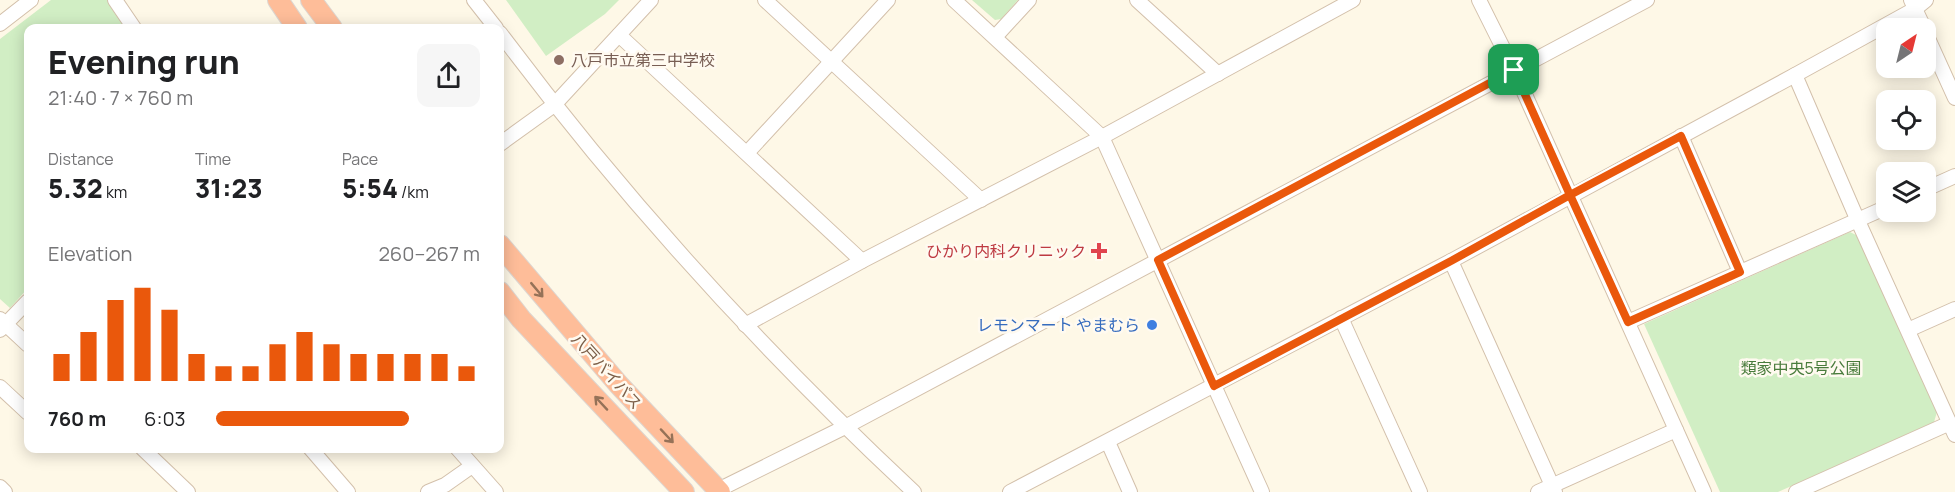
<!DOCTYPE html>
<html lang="en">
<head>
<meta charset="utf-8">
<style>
  :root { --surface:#fff; --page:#f6f6f6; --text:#202124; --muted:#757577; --accent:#ea580c }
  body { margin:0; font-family:Manrope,"Noto Sans JP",sans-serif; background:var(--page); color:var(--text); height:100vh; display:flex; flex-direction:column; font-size:22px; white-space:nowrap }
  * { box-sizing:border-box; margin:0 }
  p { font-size:20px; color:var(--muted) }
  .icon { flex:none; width:33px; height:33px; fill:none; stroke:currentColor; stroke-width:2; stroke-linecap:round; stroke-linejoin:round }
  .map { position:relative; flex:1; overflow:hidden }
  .panel { position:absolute; left:24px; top:24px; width:480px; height:429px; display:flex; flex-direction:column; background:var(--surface); border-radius:12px; box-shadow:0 3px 15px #0003 }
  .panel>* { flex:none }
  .needle { width:39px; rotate:35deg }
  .buttons { position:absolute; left:1876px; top:18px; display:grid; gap:12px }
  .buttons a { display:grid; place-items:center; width:60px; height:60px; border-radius:12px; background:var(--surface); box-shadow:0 3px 15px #0003; font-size:30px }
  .pin { position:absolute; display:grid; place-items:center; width:51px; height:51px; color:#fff; margin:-26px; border-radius:12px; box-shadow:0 3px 9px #0006 }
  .round { display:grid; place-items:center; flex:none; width:63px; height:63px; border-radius:12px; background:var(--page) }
  .summary { display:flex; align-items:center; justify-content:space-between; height:102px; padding:0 24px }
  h1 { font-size:33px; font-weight:800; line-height:45px }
  .stats { display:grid; grid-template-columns:repeat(3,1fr); gap:9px; height:102px; padding:6px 24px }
  .stats div { display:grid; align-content:center }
  .stats b { font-size:26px; font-weight:800 }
  .stats small { font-size:16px; font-weight:400 }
  .stats p { font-size:16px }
  .chart { height:168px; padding:12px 24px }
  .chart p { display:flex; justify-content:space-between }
  .chart svg { width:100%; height:108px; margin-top:6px; stroke:var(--accent); stroke-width:6 }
  ul { padding:0 24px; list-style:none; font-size:20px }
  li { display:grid; grid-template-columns:96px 72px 1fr; align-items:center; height:45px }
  li i { height:15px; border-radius:8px; background:var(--accent) }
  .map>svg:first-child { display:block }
</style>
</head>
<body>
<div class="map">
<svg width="1955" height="492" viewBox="0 0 1955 492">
  <rect width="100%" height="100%" fill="#fef8e7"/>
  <g fill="#d1eec4">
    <polygon points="51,0 107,0 126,28 28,28 28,288 10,308 0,299 0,39"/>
    <polygon points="506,0 619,0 605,14 546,56"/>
    <polygon points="972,0 1018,0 1001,19 995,20"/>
    <polygon points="1850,232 1860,237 1937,412 1934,422 1778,492 1720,492 1644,324"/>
  </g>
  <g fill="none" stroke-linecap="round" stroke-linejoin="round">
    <defs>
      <g id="minor">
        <polyline points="115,0 134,28"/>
        <polyline points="474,0 496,28"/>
        <polyline points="765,0 981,200"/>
        <polyline points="954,0 1102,137 1262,492"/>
        <polyline points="1137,0 1218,74"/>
        <polyline points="1479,0 1514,70 1704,492"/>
        <polyline points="1911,0 1924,28"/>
        <polyline points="0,24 31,0"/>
        <path d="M 500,33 C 624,199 763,351 914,492"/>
        <polyline points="1926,34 1955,98"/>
        <polyline points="619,35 862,261"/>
        <polyline points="995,37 1029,0"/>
        <polyline points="1795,75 1858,221 1955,435"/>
        <polyline points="1681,136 1740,272"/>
        <polyline points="500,144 554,105 651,0"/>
        <polyline points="747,153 888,0"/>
        <polyline points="1926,189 1955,176"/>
        <polyline points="1451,261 1555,492"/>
        <polyline points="1341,318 1420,492"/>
        <polyline points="0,319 28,345"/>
        <polyline points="1628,322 1887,207"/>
        <polyline points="745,325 862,261 1102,137 1353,0"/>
        <polyline points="0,330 28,301"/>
        <polyline points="1908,330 1955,309"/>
        <polyline points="0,387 28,413"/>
        <polyline points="1108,442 1130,492"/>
        <polyline points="142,448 188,492"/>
        <polyline points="310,448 348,492"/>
        <polyline points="457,448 496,492"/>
        <polyline points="0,487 5,492"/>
        <polyline points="428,492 445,485 472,466"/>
        <polyline points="714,492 845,427 1647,0"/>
        <polyline points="1010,492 1451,261 1795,75 1915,9 1926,0"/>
        <polyline points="1538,492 1676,430"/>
        <polyline points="1796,492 1950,423"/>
      </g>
      <g id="highway">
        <polyline points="278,0 297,28"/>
        <polyline points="311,0 332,28"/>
        <polyline points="500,245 619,385 720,492"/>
        <polyline points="500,292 521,319 684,492"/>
      </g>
    </defs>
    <use href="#minor" stroke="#d3c0ab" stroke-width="16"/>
    <use href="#highway" stroke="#ddd5cf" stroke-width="22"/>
    <use href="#minor" stroke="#fff" stroke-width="14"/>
    <use href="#highway" stroke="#febd99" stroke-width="20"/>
  </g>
  <defs><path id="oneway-shaft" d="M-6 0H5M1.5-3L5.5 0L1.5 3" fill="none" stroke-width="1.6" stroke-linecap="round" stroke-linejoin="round" transform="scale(1.5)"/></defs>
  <g stroke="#967258">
    <use href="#oneway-shaft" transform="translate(537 290) rotate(50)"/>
    <use href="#oneway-shaft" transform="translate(601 403) rotate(-133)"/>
    <use href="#oneway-shaft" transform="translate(667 436) rotate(47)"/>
  </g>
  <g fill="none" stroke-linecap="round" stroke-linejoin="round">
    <defs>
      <polyline id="route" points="1514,70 1158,260 1214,386 1451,261 1570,195 1628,322 1740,272 1681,136 1570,195 1514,70"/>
    </defs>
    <use href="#route" stroke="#fff" stroke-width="12"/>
    <use href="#route" stroke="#ea580c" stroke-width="8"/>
  </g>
  <circle fill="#8d6e63" stroke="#fffaf0" stroke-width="2" cx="559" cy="60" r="6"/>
  <path fill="#e0444e" stroke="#fffaf0" stroke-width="2" d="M1096 242h6v6h6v6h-6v6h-6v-6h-6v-6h6z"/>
  <circle fill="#3f7fe0" stroke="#fffaf0" stroke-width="2" cx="1152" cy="325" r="6"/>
  <g text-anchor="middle" stroke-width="5" stroke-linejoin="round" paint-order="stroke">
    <g font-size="16" fill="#785e54" stroke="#fffaf0" text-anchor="start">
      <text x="571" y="66">八戸市立第三中学校</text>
    </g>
    <g font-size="16" fill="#be3a42" stroke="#fffaf0" text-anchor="end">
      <text x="1086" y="257">ひかり内科クリニック</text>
    </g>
    <g font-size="16" fill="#366cbe" stroke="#fffaf0" text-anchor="end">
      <text x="1140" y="331">レモンマート やまむら</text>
    </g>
    <g font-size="16" fill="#497c3c" stroke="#fffaf0">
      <text x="1801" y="374">類家中央5号公園</text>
    </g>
    <g font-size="16" fill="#7c5f48" stroke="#fffaf0">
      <text transform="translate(607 371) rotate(48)" y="6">八戸バイパス</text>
    </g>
  </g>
</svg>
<div class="buttons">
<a><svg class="needle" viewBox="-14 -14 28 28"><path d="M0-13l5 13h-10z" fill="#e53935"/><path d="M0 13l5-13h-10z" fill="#757577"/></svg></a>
<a><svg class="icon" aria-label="locate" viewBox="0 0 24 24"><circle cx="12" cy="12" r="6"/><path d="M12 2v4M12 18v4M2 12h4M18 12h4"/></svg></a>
<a><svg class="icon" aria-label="layers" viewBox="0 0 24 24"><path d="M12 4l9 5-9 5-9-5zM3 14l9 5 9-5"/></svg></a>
</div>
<div class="pin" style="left:1514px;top:70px;background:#1e9e55"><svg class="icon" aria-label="arrive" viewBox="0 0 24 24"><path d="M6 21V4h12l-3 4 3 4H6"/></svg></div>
<section class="panel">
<div class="summary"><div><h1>Evening run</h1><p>21:40 · 7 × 760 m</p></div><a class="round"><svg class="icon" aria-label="share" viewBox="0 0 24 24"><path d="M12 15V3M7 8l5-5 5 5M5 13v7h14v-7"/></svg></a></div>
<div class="stats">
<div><p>Distance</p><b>5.32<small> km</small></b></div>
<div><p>Time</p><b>31:23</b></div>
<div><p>Pace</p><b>5:54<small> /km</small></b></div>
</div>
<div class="chart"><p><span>Elevation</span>260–267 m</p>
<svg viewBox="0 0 160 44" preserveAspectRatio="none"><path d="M5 44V33M15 44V24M25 44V11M35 44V6M45 44V15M55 44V33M65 44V38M75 44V38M85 44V29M95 44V24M105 44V29M115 44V33M125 44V33M135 44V33M145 44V33M155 44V38"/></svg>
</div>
<ul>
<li><b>760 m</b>6:03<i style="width:73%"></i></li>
</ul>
</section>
</div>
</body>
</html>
